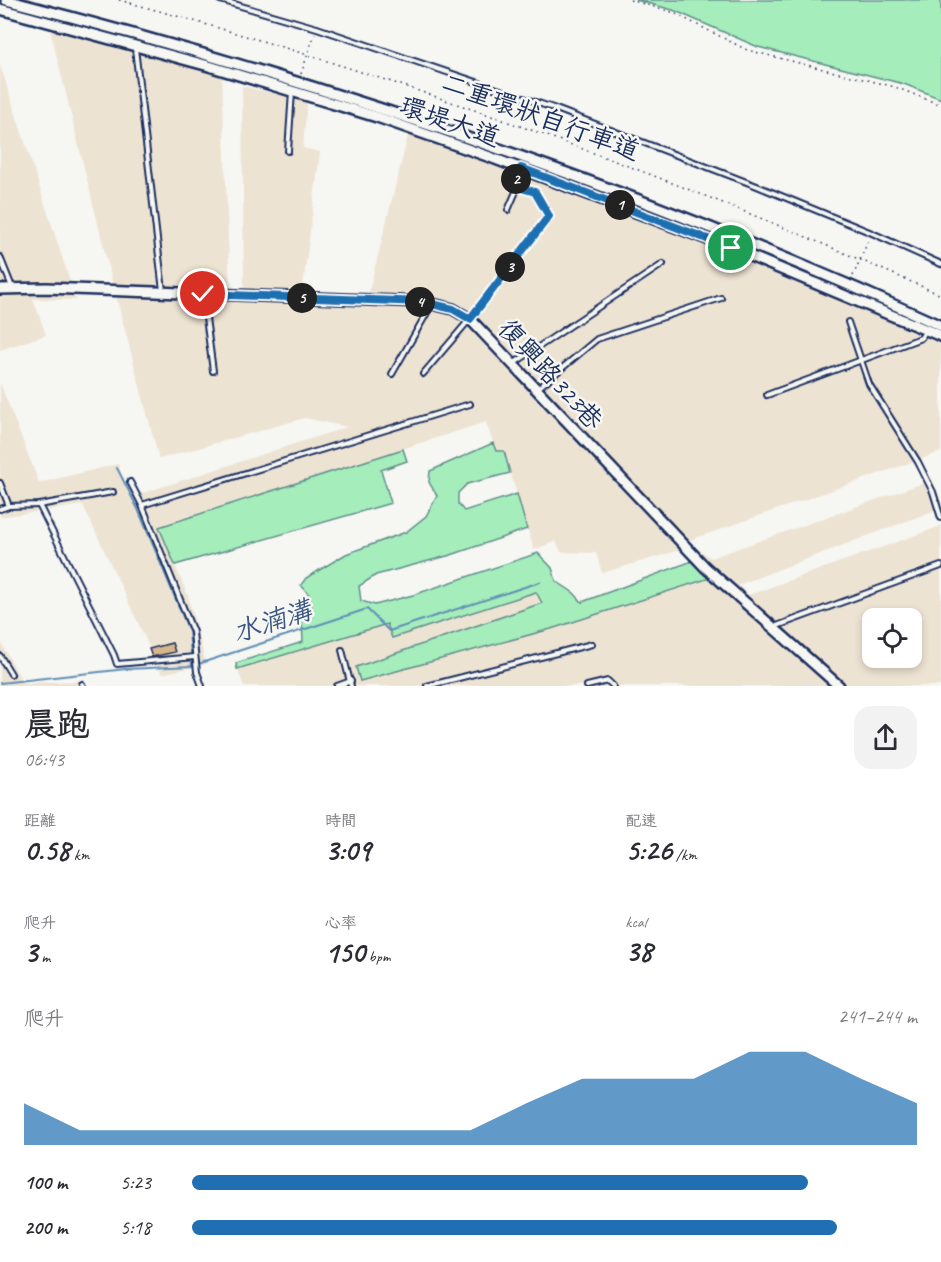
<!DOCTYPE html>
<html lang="zh-TW">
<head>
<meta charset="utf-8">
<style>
  :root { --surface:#fff; --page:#f2f2f3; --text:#2b2b33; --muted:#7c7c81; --accent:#1f6fb2 }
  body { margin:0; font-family:Caveat,"LXGW WenKai TC",sans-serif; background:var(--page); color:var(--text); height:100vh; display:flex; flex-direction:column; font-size:22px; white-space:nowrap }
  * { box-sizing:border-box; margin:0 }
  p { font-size:20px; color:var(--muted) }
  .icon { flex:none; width:33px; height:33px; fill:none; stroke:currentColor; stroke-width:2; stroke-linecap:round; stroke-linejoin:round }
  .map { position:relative; height:686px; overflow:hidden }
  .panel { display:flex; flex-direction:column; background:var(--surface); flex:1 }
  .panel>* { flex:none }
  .buttons { position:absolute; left:862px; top:608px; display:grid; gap:12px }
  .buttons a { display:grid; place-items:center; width:60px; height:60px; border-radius:12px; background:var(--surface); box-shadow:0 3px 9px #0003; font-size:30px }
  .pin { position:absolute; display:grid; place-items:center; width:51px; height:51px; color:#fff; margin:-26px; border:3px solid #fff; border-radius:50%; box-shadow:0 2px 6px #0007 }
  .km { position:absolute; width:30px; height:30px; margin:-15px; border-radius:50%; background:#222; color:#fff; font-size:16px; line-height:30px; text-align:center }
  .round { display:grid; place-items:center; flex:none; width:63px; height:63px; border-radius:18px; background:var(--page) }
  .head { display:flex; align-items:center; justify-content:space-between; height:102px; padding:0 24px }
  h1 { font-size:33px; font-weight:600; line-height:45px }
  .metrics { display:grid; grid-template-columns:repeat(3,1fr); gap:9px; height:102px; padding:6px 24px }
  .metrics div { display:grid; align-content:center }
  .metrics b { font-size:30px; font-weight:600 }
  .metrics small { font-size:16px; font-weight:400 }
  .metrics p { font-size:16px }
  .chart { height:168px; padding:12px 24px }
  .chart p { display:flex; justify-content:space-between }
  .chart svg { width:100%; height:108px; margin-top:6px; fill:var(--accent); opacity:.7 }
  ul { padding:0 24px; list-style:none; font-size:20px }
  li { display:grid; grid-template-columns:96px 72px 1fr; align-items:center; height:45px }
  li i { height:15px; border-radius:8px; background:var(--accent) }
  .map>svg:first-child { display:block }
</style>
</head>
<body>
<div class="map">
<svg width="941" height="686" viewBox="0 0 941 686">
  <rect width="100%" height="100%" fill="#f6f6f2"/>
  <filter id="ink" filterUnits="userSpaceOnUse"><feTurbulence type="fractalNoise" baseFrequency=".0167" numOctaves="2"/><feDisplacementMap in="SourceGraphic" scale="12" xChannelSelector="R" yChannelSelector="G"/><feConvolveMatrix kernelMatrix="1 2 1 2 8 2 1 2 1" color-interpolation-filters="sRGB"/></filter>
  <g filter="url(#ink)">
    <g fill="#ede3d3" fill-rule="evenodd">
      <path d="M 50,29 L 222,75 L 230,292 L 244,292 L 242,86 L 307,101 L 303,148 L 320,152 L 302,294 L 367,299 L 409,132 L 700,240 L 941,344 L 941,452 L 687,541 L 711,558 L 932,480 L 941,501 L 941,508 L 738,585 L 749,595 L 941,526 L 941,686 L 244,686 L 237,669 L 387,624 L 392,638 L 537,592 L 542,603 L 356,667 L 710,577 L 680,550 L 602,573 L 596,553 L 561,552 L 556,541 L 534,550 L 504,452 L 496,451 L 486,422 L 159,527 L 188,596 L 206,664 L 162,674 L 83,505 L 0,517 L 0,383 L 39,483 L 118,464 L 129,495 L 143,493 L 347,427 L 305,418 L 159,459 L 113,285 ZM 873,618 L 912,618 L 912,657 L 873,657 Z"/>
      <polygon points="0,65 76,300 33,299 46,335 0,350"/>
      <polygon points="0,641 23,683 84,681 86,686 0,686"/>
    </g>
    <g fill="#a5edbb" stroke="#608e8c" stroke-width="1.5">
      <polygon points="636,0 941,0 941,99 904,84 758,47 673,10"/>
      <polygon points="493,443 496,451 504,451 510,473 467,484 458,493 458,504 464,511 517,494 527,529 451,555 376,575 359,586 361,601 375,605 413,595 538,553 552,568 556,581 574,593 582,602 692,561 710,578 551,629 360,681 356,667 542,603 536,592 392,638 387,624 237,669 236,663 303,642 302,620 312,610 310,596 301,585 306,578 346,554 406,532 426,516 437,496 429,482 430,471"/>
      <polygon points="403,449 407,461 381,470 391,503 175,565 159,527"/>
    </g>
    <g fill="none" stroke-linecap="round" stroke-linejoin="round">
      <g stroke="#618fb6" stroke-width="2">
        <polyline points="117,468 138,509 189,631 192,666"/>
        <polyline points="0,683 126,669 192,666 367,609 389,631 540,582"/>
      </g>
    </g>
    <polygon fill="#d7b68a" stroke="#1b2f5e" stroke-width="1.5" points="172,643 175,652 152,657 149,649"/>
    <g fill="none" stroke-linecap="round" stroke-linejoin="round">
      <defs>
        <g id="service">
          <polyline points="220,0 317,28 556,109 757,186 872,233 941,264"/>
          <polyline points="135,48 163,291"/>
          <polyline points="288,151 292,92"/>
          <polyline points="508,210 518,187"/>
          <polyline points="0,257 12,287"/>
          <polyline points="203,295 213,371"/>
          <polyline points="848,322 869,384 918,462 933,492 941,518"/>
          <polyline points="513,364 663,264"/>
          <polyline points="392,374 432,304"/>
          <polyline points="423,374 470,319 549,216 535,193 518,187 515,181 520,170"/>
          <polyline points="537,389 597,339 721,298"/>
          <polyline points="767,395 921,338 926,330"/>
          <polyline points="130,482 142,505 193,632 197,672 202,686"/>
          <polyline points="0,483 9,506 0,509"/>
          <polyline points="39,505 114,655 117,664 195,657"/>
          <polyline points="142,505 470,404"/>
          <polyline points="9,506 39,505 113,492"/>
          <polyline points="774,627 941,566"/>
          <polyline points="342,650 351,686"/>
          <polyline points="0,656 11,674"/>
          <polyline points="82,684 83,686"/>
          <polyline points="337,686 351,681"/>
          <polyline points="427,686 592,644"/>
          <polyline points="587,686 608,681 613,686"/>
        </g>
        <g id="tertiary">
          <path d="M 6,0 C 326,82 640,189 941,326"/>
          <polyline points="0,9 209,66 377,117 490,157 731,248 941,336"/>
          <polyline points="0,289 46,288 424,302 453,309 470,319 705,567 839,686"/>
        </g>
      </defs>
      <use href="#service" stroke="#1b2f5e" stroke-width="8"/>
      <use href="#tertiary" stroke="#1b2f5e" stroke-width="14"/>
      <g stroke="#1b2f5e" stroke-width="1.5" stroke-dasharray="1.5 4.5" stroke-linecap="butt">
        <path d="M 119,0 C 400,76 675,177 941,295"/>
        <polyline points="630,0 672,12 747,50 895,87 941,105"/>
        <polyline points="301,74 315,33"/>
        <polyline points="853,276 869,239"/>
      </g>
      <use href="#service" stroke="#f6f6f2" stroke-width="4"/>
      <use href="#tertiary" stroke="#f6f6f2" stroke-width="9"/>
    </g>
  </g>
  <g fill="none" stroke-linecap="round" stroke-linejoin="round" filter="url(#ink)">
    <defs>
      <polyline id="route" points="203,294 424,302 453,309 470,319 549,216 535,192 518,187 515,181 521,168 731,248"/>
    </defs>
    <use href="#route" stroke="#fff" stroke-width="12"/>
    <use href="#route" stroke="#1f6fb2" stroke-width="8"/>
  </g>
  <g text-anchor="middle" stroke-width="5" stroke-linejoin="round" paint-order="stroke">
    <g font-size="26" fill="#1b2f5e" stroke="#f6f6f2">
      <text transform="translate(541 116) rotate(20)" y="9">二重環狀自行車道</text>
      <text transform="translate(450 121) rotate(19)" y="9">環堤大道</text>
      <text transform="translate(551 374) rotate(47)" y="9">復興路323巷</text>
    </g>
    <g font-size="27" font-style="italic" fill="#385783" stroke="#f6f6f2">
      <text transform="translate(272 621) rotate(-18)" y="9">水湳溝</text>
    </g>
  </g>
</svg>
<div class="buttons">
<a><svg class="icon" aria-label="locate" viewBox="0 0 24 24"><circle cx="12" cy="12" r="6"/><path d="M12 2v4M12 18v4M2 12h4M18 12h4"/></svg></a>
</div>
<div class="pin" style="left:731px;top:248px;background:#1e9e55"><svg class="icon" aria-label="arrive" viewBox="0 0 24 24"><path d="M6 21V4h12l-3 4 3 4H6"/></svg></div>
<div class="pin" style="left:203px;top:294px;background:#d93025"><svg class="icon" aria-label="check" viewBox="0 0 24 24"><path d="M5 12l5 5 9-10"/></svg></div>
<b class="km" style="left:620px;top:205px">1</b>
<b class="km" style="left:516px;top:179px">2</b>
<b class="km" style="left:510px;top:267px">3</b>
<b class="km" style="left:420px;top:302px">4</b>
<b class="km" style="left:302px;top:298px">5</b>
</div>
<section class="panel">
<div class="head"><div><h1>晨跑</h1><p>06:43</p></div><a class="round"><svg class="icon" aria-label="share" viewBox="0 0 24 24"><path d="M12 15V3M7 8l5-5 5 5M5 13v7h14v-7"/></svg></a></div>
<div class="metrics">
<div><p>距離</p><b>0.58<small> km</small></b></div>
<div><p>時間</p><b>3:09</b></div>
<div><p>配速</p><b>5:26<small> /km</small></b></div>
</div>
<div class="metrics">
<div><p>爬升</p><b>3<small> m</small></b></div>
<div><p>心率</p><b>150<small> bpm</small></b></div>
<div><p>kcal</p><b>38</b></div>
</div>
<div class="chart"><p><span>爬升</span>241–244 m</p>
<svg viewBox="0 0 160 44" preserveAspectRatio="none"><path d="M0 44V27L10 38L20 38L30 38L40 38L50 38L60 38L70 38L80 38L90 27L100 17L110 17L120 17L130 6L140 6L150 17L160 27V44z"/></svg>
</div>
<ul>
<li><b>100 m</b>5:23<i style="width:85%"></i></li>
<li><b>200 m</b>5:18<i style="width:89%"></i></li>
</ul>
</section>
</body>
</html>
